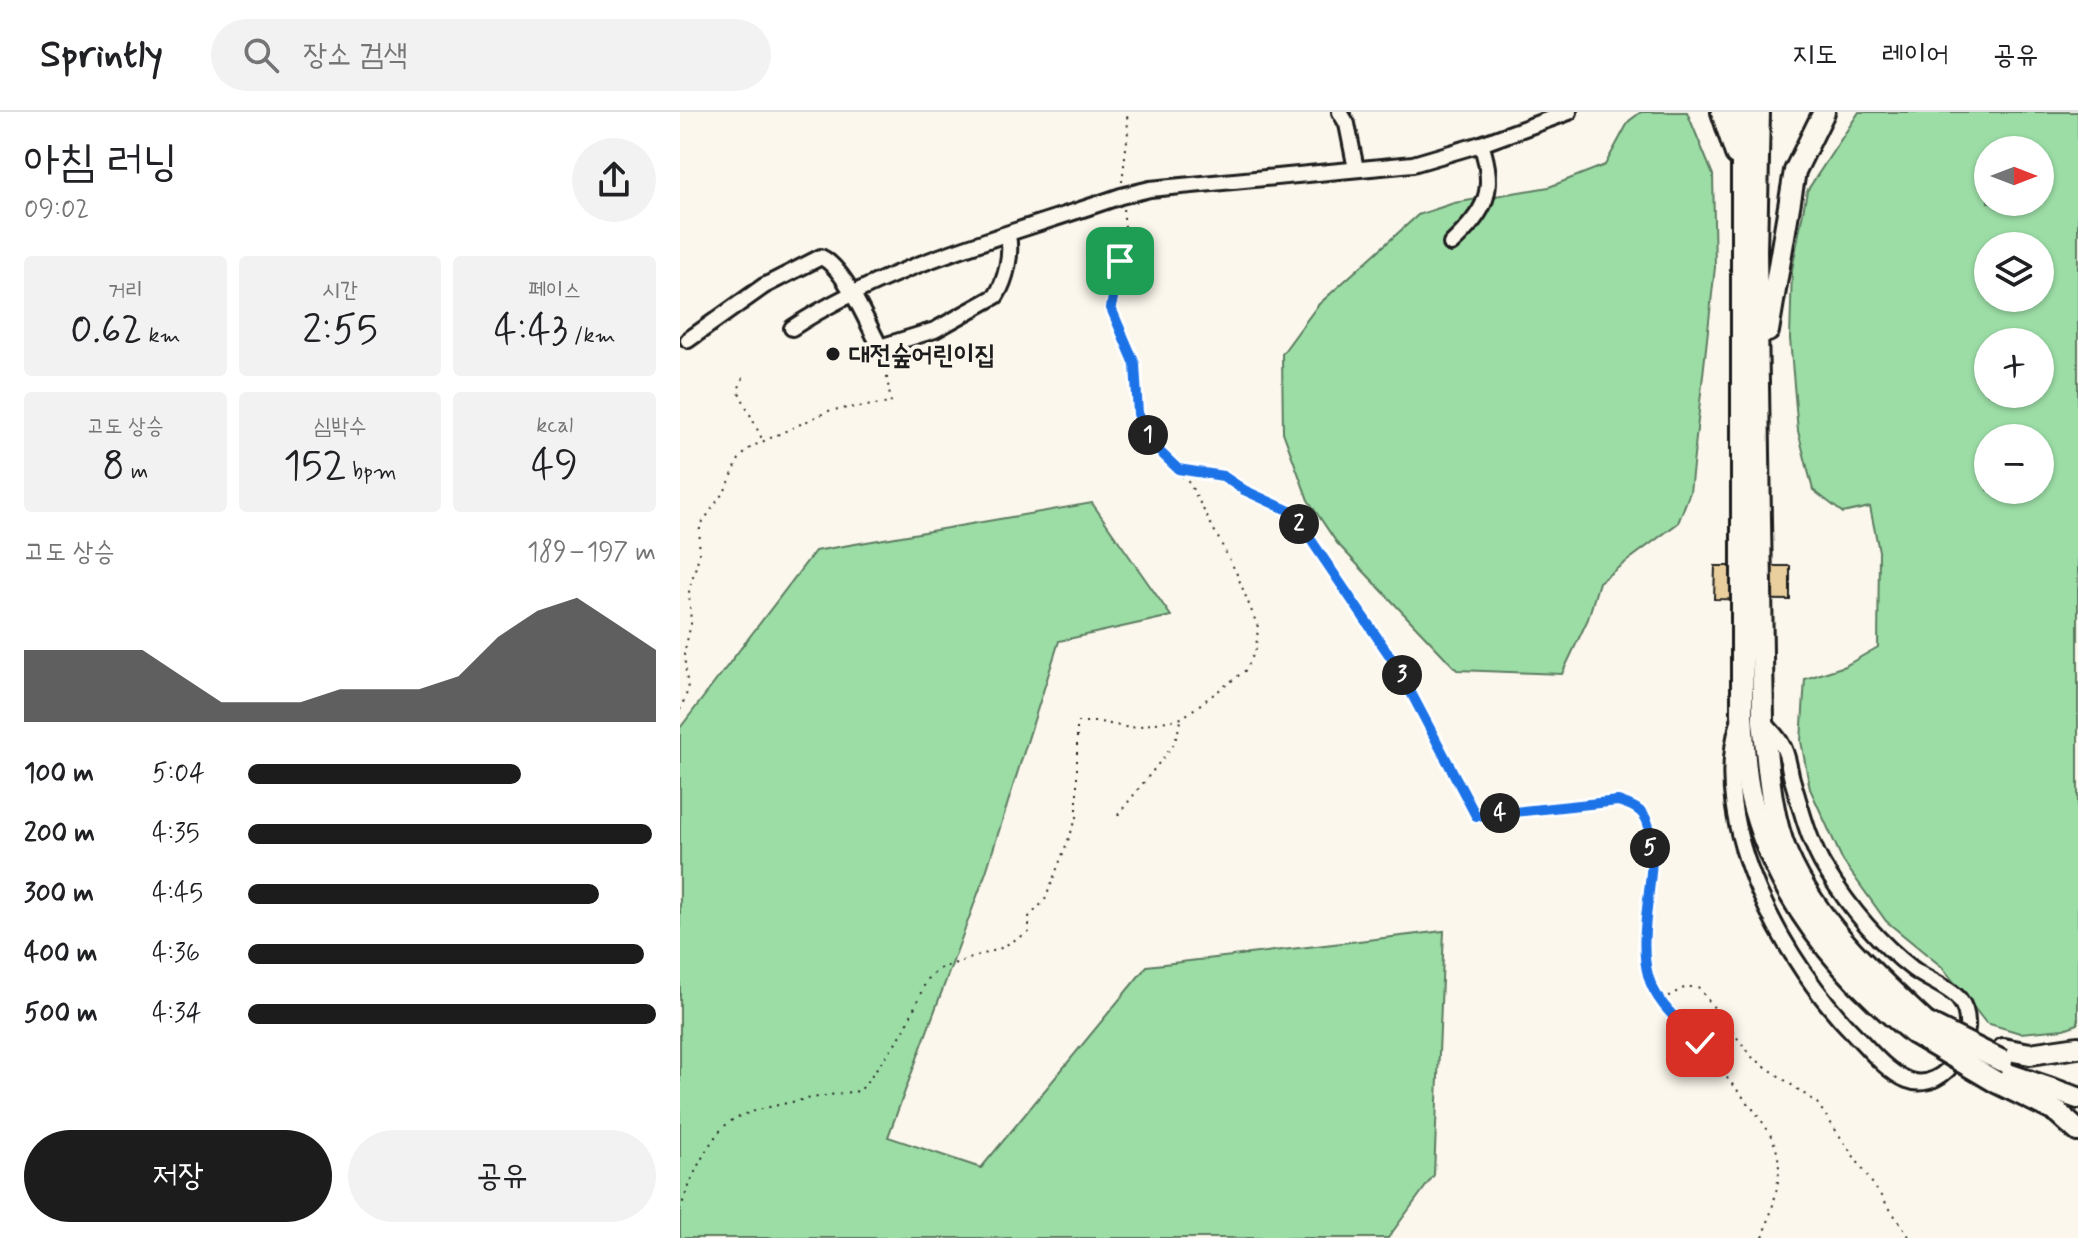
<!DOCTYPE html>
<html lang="ko">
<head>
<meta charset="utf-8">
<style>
  :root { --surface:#fff; --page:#f2f2f2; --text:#202124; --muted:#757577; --line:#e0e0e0; --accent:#1c1c1c }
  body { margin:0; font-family:Mynerve,"Poor Story",sans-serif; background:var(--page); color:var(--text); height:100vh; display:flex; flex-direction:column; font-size:30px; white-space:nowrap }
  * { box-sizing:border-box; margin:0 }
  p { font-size:26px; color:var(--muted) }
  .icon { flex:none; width:44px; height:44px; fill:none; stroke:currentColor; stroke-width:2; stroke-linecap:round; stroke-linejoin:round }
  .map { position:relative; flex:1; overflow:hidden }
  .side { display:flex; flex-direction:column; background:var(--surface); width:680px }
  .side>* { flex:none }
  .needle { width:52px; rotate:90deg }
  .fabs { position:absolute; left:1294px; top:24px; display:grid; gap:16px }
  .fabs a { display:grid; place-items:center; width:80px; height:80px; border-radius:50%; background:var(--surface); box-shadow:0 2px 6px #0004; font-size:40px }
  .pin { position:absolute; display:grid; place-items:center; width:68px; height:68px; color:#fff; margin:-34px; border-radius:16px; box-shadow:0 4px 12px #0006 }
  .km { position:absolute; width:40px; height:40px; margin:-20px; border-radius:50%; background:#222; color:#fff; font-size:22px; line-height:40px; text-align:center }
  .round { display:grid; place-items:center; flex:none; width:84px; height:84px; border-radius:42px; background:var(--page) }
  .headline { display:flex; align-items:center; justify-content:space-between; height:136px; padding:0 24px }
  h1 { font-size:44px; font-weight:600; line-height:60px }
  .figures { display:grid; grid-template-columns:repeat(3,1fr); gap:12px; height:136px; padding:8px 24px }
  .figures div { display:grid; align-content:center; border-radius:8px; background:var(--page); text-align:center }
  .figures b { font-size:40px; font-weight:600 }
  .figures small { font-size:22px; font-weight:400 }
  .figures p { font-size:22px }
  .chart { height:224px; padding:16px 24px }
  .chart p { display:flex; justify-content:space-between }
  .chart svg { width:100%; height:144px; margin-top:8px; fill:var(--accent); opacity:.7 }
  .button { display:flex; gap:16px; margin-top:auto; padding:16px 24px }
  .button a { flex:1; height:92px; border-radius:48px; background:var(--accent); color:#fff; font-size:32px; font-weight:600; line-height:92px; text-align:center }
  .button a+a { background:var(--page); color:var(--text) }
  ul { padding:0 24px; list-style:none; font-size:26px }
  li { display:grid; grid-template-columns:128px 96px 1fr; align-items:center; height:60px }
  li i { height:20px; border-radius:10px; background:var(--accent) }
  header { display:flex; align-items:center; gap:48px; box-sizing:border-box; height:112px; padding:0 40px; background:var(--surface); border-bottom:2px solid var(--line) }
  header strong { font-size:38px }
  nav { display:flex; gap:44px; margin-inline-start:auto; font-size:28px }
  .search { width:560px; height:72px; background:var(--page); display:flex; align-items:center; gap:20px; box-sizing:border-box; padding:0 28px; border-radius:44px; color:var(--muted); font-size:30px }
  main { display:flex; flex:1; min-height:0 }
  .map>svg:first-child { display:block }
</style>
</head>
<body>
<header>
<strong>Sprintly</strong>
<div class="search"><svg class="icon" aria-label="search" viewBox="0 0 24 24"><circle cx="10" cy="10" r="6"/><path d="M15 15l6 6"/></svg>장소 검색</div>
<nav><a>지도</a><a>레이어</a><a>공유</a></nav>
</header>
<main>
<section class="side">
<div class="headline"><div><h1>아침 러닝</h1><p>09:02</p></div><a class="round"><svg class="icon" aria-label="share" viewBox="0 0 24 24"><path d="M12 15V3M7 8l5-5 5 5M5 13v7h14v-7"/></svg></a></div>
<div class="figures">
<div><p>거리</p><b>0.62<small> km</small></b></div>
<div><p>시간</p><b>2:55</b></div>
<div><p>페이스</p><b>4:43<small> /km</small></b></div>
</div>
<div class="figures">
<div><p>고도 상승</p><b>8<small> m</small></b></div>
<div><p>심박수</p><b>152<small> bpm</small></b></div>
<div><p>kcal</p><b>49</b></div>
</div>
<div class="chart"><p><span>고도 상승</span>189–197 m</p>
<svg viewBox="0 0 160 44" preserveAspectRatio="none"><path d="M0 44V22L10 22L20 22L30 22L40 30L50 38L60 38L70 38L80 34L90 34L100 34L110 30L120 18L130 10L140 6L150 14L160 22V44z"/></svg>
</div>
<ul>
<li><b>100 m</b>5:04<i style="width:67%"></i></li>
<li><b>200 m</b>4:35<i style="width:99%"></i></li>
<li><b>300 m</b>4:45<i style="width:86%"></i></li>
<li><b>400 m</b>4:36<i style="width:97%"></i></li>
<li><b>500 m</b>4:34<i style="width:100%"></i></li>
</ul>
<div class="button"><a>저장</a><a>공유</a></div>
</section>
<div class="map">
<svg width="1398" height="1126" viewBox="0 0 1398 1126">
  <rect width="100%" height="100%" fill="#fbf7ec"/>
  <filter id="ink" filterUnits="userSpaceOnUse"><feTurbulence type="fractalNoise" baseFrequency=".0125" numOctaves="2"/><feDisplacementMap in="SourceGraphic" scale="16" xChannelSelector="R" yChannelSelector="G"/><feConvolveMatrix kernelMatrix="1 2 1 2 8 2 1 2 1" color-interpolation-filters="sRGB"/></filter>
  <g filter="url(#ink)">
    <g fill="#9cdda6" stroke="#5c7c61" stroke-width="2" fill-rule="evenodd">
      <polygon points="961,0 1007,0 1033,63 1035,155 1010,380 998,411 919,470 908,507 882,562 777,558 657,431 628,388 603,320 602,242 638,193 738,103 774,91 869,75 925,53 949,9"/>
      <path d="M 1179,0 L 1398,0 L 1398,912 L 1384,917 L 1340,921 L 1306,911 L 1262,855 L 1206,809 L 1163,749 L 1130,677 L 1121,629 L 1125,567 L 1165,554 L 1198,535 L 1199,439 L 1190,395 L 1163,401 L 1133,378 L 1118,319 L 1110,227 L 1112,158 L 1127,79 ZM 1308,38 L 1360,38 L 1360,90 L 1308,90 ZM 1308,134 L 1360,134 L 1360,186 L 1308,186 ZM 1308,230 L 1360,230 L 1360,282 L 1308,282 ZM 1308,326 L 1360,326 L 1360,378 L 1308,378 Z"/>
      <polygon points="412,391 491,504 379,529 306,760 208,1025 301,1056 467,854 764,819 754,1063 708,1126 0,1126 0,616 135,439"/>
    </g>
    <polygon fill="#e9cf9e" stroke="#1c1c1c" stroke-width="2" points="1035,454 1110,454 1110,488 1034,487"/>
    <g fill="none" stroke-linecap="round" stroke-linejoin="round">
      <defs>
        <g id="minor">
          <polyline points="660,0 667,12 676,57"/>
          <path d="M 771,132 C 806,99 817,79 801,32"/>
          <path d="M 112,216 C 210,151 331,123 441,84 L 470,77 L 733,52 L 801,32 L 889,0"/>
          <path d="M 8,228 L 84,174 L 141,145 C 165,156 187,211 200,235 L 255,218 L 316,184 C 326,168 332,142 328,124"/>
          <path d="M 1059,610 C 1026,713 1106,854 1177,925 C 1191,940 1208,960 1227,968 C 1267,984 1304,918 1279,887 C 1269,875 1246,867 1233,857 C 1199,831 1169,795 1146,758 C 1130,733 1121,697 1112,667 C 1109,657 1108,642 1102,633 C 1098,624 1089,617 1083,609"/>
        </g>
        <g id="highway">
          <polyline points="1042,0 1056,42"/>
          <path d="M 1062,0 L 1062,602 C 1064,628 1064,657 1070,682 C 1094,781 1154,858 1233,921"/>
          <path d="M 1079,0 L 1076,139 L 1083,609 C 1088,652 1090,702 1107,742 C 1137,811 1192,861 1246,911"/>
          <polyline points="1088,219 1115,59 1144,0"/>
          <polyline points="1323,937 1350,942 1398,935"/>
          <polyline points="1319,959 1398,986"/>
          <polyline points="1316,970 1377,1000 1398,1019"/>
        </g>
      </defs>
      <use href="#minor" stroke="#1c1c1c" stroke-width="20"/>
      <use href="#highway" stroke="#1c1c1c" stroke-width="26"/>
      <g stroke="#1c1c1c" stroke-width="2" stroke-dasharray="2 6" stroke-linecap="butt">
        <polyline points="442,70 448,20 447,0"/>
        <polyline points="63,266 58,278 83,329"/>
        <path d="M 499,357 L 543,364 L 564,378 L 612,400 L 718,556 L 796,704 L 938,689 C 949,693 962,696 967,708 C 985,748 951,819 969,867 C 977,890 996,906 1013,924 C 1027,939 1039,956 1052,972 C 1106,1035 1109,1045 1083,1126"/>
        <polyline points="0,598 8,578 4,542 11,512 9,478 19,444 20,414 47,375 59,347 71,335 151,298 211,291 204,247"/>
        <polyline points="438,703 494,632 502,606"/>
        <polyline points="981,888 1006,875 1018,875 1072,945 1137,991 1230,1126"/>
        <path d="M 0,1098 C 10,1070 25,1031 48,1011 C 64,996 156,981 180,979 L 224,919 L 247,867 L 261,856 L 319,837 L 349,820 L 349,805 L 365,788 L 397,705 L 397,610 L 420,610 L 450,616 L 502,606 L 566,558 L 576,537 L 578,515 L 556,460 L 510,372 L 477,337 L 458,302 L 455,252 L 431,196 L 446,124 L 443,96"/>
      </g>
      <use href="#minor" stroke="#fbf7ec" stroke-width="14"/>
      <use href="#highway" stroke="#fbf7ec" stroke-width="20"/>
      <defs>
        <g id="highway-bridge">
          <polyline points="1246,911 1322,949"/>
          <polyline points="1233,921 1316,970"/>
        </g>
      </defs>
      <use href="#highway-bridge" stroke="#1c1c1c" stroke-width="26" stroke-linecap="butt"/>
      <use href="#highway-bridge" stroke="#fbf7ec" stroke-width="20"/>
    </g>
  </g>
  <g fill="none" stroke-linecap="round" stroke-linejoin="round" filter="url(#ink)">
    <defs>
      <path id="route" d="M 440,149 L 431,196 L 455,252 L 458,302 L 464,316 L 477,337 L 498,357 L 543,364 L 564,378 L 612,400 L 718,556 L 796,704 L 938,689 C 949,693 962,696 967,709 C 983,747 955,816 968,863 C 975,891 1001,911 1020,931"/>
    </defs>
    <use href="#route" stroke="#fff" stroke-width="16"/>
    <use href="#route" stroke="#1a73e8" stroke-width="10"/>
  </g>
  <circle fill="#1c1c1c" stroke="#fbf7ec" stroke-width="3" cx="153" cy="242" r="8"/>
  <g text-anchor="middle" stroke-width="8" stroke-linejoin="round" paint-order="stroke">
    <g font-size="26" font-weight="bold" fill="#1c1c1c" stroke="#fbf7ec" text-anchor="start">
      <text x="169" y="251">대전숲어린이집</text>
    </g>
  </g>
</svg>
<div class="fabs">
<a><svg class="needle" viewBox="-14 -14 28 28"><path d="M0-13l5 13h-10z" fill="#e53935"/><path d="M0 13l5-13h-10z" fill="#757577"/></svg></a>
<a><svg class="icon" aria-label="layers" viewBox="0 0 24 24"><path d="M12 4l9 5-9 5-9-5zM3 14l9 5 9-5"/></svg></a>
<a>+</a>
<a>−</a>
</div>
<div class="pin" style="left:440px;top:149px;background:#1e9e55"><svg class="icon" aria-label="arrive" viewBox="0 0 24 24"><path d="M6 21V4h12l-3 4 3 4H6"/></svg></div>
<div class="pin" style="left:1020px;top:931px;background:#d93025"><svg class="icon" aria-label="check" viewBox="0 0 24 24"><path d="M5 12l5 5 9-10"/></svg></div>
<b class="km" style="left:468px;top:323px">1</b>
<b class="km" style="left:619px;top:412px">2</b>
<b class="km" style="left:722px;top:563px">3</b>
<b class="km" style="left:820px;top:701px">4</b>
<b class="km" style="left:970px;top:736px">5</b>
</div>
</main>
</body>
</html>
